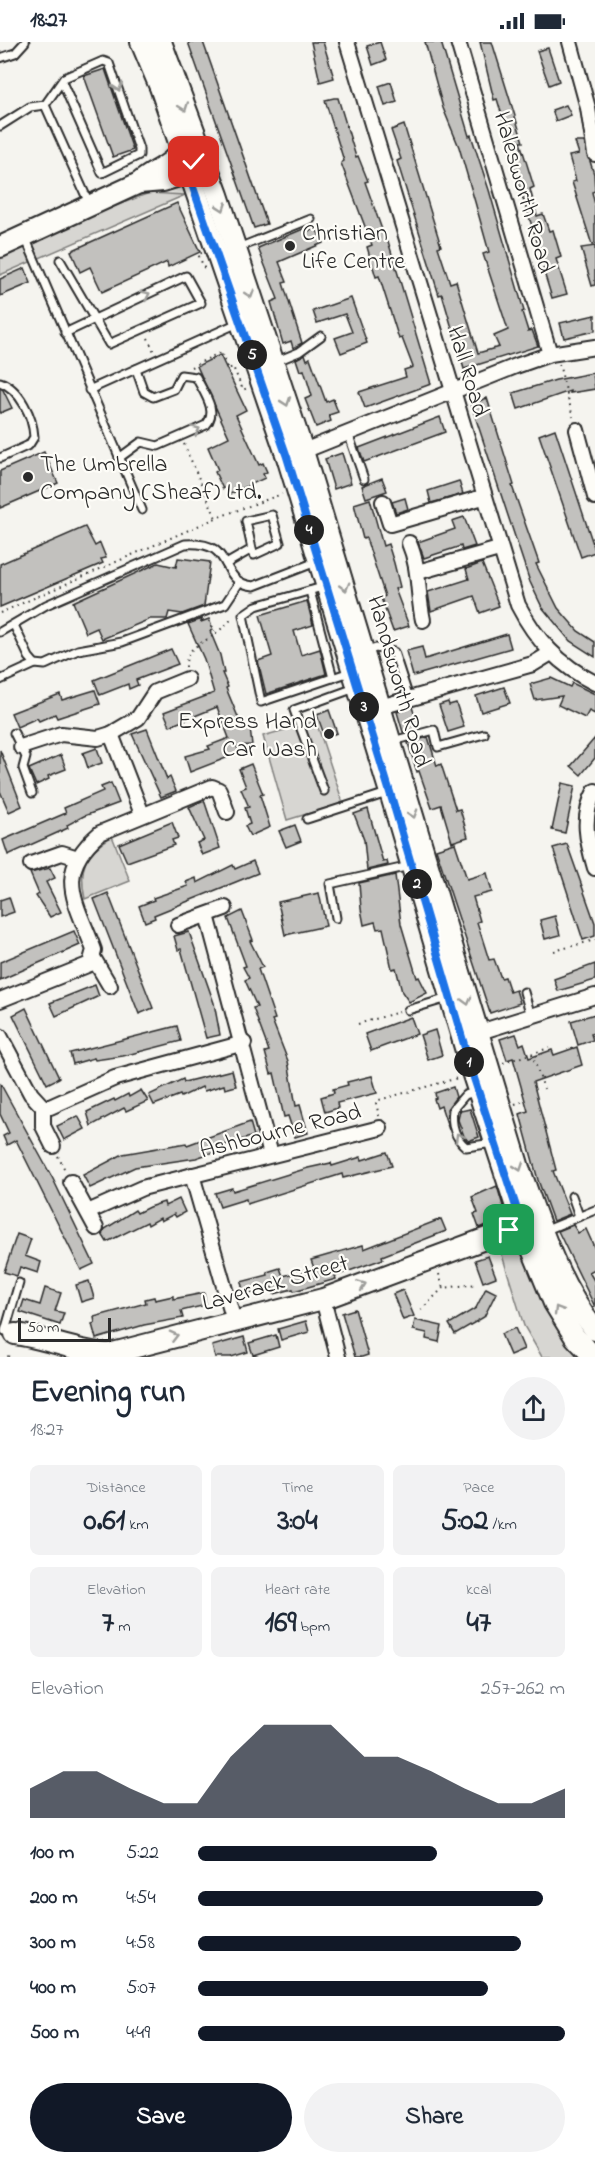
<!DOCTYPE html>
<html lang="en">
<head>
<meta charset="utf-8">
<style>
  :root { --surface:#fff; --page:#f2f2f3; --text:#1f2937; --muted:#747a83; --accent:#111827 }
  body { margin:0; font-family:"Indie Flower",sans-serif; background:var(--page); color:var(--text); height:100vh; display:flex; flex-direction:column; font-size:22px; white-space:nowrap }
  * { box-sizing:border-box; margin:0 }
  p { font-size:20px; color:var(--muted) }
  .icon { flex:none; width:33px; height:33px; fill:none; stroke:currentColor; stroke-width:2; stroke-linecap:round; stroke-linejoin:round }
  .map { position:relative; height:1315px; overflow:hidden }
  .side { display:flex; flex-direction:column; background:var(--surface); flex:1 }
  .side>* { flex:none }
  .scale { position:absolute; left:18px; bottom:15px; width:93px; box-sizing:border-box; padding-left:6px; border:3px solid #2b2b2b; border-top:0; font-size:16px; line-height:21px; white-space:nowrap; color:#2b2b2b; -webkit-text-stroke:4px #fdfcf7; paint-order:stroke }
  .pin { position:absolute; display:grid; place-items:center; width:51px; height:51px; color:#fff; margin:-26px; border-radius:12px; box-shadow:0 3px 9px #0006 }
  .km { position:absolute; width:30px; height:30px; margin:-15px; border-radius:50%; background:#222; color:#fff; font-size:16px; line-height:30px; text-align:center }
  .round { display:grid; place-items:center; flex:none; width:63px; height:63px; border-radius:32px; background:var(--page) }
  .head { display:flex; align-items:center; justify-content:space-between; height:102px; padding:0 30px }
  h1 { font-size:33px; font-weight:800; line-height:45px }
  .figures { display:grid; grid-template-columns:repeat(3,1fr); gap:9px; height:102px; padding:6px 30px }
  .figures div { display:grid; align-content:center; border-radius:9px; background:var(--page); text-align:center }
  .figures b { font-size:30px; font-weight:800 }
  .figures small { font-size:16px; font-weight:400 }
  .figures p { font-size:16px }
  .chart { height:168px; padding:12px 30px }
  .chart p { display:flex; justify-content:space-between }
  .chart svg { width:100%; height:108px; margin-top:6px; fill:var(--accent); opacity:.7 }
  .button { display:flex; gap:12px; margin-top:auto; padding:12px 30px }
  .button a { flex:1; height:69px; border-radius:36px; background:var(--accent); color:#fff; font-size:24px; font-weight:800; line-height:69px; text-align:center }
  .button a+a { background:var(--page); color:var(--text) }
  ul { padding:0 30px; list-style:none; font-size:20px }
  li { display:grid; grid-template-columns:96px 72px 1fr; align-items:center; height:45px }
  li i { height:15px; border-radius:8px; background:var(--accent) }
  .status { display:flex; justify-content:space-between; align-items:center; height:42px; padding:0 30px; background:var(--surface); direction:ltr }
  .status svg { height:16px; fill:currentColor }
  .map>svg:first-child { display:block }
</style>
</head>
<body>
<div class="status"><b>18:27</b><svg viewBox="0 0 49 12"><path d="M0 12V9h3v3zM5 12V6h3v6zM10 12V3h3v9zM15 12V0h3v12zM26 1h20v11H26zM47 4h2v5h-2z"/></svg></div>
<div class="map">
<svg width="595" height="1315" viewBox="0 0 595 1315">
  <rect width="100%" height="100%" fill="#f5f4ef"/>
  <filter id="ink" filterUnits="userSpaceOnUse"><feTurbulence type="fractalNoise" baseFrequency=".0167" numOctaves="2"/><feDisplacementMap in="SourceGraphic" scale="12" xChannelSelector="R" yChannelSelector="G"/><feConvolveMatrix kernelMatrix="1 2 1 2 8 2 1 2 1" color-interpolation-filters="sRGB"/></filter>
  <g filter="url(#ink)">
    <g fill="#d7d6d2" stroke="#81807e" stroke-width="1.5">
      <path d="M 149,151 L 185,153 L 0,233 L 0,211 C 12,206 24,206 38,200 L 40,193 Z"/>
      <polygon points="316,679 343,761 287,778 263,694"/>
      <path d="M 112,794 L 130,839 L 85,857 C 78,826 85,811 112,794 Z"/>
      <polygon points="515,1194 521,1197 580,1315 542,1315 524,1284 498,1200"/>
    </g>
    <g fill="#c2c1be" stroke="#2b2b2b" stroke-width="1.5">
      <polygon points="188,0 203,0 267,182 254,186"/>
      <polygon points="311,0 323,0 334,36 320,40"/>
      <polygon points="380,0 386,18 373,23 367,4"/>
      <polygon points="425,0 441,0 469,94 471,93 489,148 524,269 522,270 528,289 532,288 538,304 464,327 442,252 439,253 397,119 401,117 391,88 404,83 441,204 438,205 450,241 456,239 478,311 499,305 494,294 508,288 486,221 483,212 489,210 475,160 459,105 443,66"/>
      <polygon points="480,0 492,0 523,100 520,100 534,145 530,147 537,174 543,172 549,189 553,188 561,215 556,217 567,252 552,256 543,227 546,226 515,133 510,110 513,109 497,57 494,58"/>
      <polygon points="548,6 559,39 549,43 537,9"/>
      <polygon points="105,27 133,108 113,115 84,34"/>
      <polygon points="391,40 397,60 385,64 379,44"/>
      <polygon points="334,56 338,56 356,115 358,114 368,139 365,140 386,199 388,199 431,342 365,366 359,350 406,335 404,328 413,325 402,296 399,297 379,234 376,235 367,205 372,203 341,121 344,119 325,58"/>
      <polygon points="566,63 571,73 556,79 552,68"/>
      <polygon points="575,100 584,100 594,132 595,149 592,150 595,163 595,202 592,203 572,140 576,139 569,114 579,112"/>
      <polygon points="177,161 200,210 168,225 167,220 102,250 90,225 80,230 71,209"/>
      <polygon points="308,185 310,189 316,186 323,201 279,220 287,240 283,241 302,301 293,306 291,299 283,302 271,260 278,257 258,206"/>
      <polygon points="595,204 595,243 592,244 581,206"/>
      <polygon points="25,226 31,241 0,254 0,237"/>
      <polygon points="351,256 367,301 341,311 335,296 352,290 345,272 317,281 313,269"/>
      <polygon points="595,273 595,289 564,296 560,281"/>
      <polygon points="305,312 307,318 310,316 326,360 333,357 338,370 329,373 331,379 316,385 305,357 312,354 304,328 300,329 296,317"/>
      <polygon points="220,313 246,368 236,373 259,423 263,421 267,430 263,432 265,436 230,452 226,445 223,447 215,430 218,428 208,405 229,395 197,324"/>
      <polygon points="593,331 595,347 570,351 570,349 518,367 513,351 556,338"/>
      <polygon points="0,346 3,348 12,366 0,371"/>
      <polygon points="487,356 514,443 512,444 539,521 536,522 558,566 578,589 595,600 595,615 570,599 542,565 530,540 471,362"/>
      <polygon points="440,375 445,390 364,420 359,406"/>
      <polygon points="555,387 595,508 595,510 581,515 539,393"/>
      <polygon points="44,410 58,441 0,466 0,429"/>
      <polygon points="342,411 351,441 334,447 325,417"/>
      <polygon points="382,436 387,449 366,456 362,444"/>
      <polygon points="459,439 463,452 431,461 428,449"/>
      <polygon points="405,456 408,467 396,471 392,460"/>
      <polygon points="370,457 383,504 388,502 394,521 400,545 395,547 409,584 393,589 381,556 385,554 366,496 363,497 354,462"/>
      <polygon points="464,475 475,504 462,508 461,504 424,516 418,500 455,487 452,479"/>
      <polygon points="85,485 95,504 100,501 106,516 101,517 103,521 0,565 0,522"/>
      <polygon points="178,516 210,520 204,564 182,572 169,570 167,577 150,577 102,597 97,586 86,591 73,560 158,521 176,525"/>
      <polygon points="482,521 499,564 480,571 474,554 431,569 428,550 469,537 466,527"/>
      <polygon points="307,559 313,583 294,589 301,613 320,607 326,632 266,652 258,619 272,614 260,573"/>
      <polygon points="202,577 201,580 209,577 213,588 210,589 220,613 224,631 222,631 228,645 226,646 243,687 250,686 252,703 237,704 239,711 190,730 185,714 210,707 208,704 229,696 217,665 170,684 164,670 214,651 204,617 188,582"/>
      <polygon points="507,592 511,606 413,634 406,609 422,605 425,617"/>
      <polygon points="171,607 178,622 136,638 138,643 129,647 128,642 100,653 94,638"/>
      <polygon points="551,636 570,645 572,641 595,652 595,672 589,669 585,676 558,663 562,654 535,658 530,642"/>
      <polygon points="504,645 510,661 481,670 476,654"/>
      <polygon points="95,648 100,662 57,676 55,672 39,679 37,676 17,685 11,671 60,652 62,658"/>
      <polygon points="448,660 449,663 456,661 464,685 448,690 439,663"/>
      <polygon points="412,665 419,686 403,690 397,670"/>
      <polygon points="329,668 337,691 325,695 317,673"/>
      <polygon points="147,687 167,737 170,735 176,749 161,755 132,692"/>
      <polygon points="428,695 437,724 441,722 456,768 460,767 468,795 452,800 441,763 432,766 419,729 417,730 408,701"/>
      <polygon points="595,696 595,716 581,733 571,724"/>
      <polygon points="97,706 102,721 88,726 83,711"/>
      <polygon points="0,708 22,764 9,770 0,749"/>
      <polygon points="61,713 66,727 48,734 49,737 36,743 29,727"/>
      <polygon points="251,722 263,752 260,753 270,785 250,794 245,784 250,782 245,766 249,765 241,747 246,745 239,727"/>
      <polygon points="111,741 119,761 84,774 67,783 68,786 8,813 3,798 66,771 64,766 103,749 101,745"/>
      <polygon points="562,741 575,744 565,791 552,788"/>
      <polygon points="204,758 220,806 202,813 197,801 204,798 189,765"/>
      <polygon points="368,767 383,820 387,819 388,823 367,828 364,798 354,772"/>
      <polygon points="172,780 178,796 172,798 174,803 127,820 119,802"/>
      <polygon points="295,783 301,799 286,805 279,789"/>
      <polygon points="455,801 467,837 487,831 492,850 473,855 480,879 477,880 489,918 494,917 501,936 505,935 510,950 516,948 520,961 490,971 436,807"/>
      <polygon points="567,802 595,881 595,894 583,898 553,806"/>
      <polygon points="253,819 258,831 154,873 155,876 145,880 139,864 154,858 153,856 188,844 186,840 196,836 197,841 233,823 235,827"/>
      <polygon points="50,826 55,836 46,840 61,870 50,875 36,854 39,852 30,831"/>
      <polygon points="395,833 401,882 417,936 419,935 427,951 409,960 402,950 396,926 392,927 383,886 377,887 375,880 364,883 361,867 359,841"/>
      <polygon points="108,851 153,966 139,972 94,857"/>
      <polygon points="319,851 326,884 285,893 278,860"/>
      <polygon points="9,855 14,870 0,875 0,858"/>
      <polygon points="242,869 253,898 250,899 263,925 258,927 275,977 272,978 288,1019 296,1064 300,1063 308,1091 295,1095 288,1074 284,1075 274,1031 271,1032 265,1010 269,1009 253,966 257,965 245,938 249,936 243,925 246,924 228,876"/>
      <polygon points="555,874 560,893 545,897 540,878"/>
      <polygon points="74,889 80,903 0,938 0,920"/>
      <polygon points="189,890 214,961 220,993 206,996 181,907 178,908 174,894"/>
      <polygon points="595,922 595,938 558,949 554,937"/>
      <polygon points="95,943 99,954 56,974 50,961"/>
      <polygon points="26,966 59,1036 47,1042 13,973"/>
      <polygon points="595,972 595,991 591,992 593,998 578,1003 571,979"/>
      <polygon points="411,975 417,992 371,1009 365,992"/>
      <polygon points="177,984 181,999 123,1014 95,1018 94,1016 73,1022 70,1011"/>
      <polygon points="435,988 442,1013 428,1018 420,993"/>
      <polygon points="516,992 520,1003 524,1001 529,1016 552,1008 554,1013 577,1005 582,1023 533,1040 556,1128 553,1129 570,1172 553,1179 538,1138 520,1072 528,1069 513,1016 507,1018 500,997"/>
      <polygon points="232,1028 236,1044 225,1047 224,1043 204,1049 202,1045 181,1055 180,1053 154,1063 149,1053 183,1037 184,1040"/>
      <polygon points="372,1034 377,1051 337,1061 338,1066 325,1070 321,1055 334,1051 333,1047 348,1043 347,1040"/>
      <polygon points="0,1041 53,1137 94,1222 81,1228 16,1098 7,1103 3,1094 9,1091 0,1072"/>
      <polygon points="453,1045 456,1055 447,1067 449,1088 441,1064 437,1066 434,1057 436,1056 435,1051"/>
      <polygon points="141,1048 148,1059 126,1069 124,1066 91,1084 87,1070 114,1057 115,1059 128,1052 129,1055"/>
      <polygon points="460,1067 461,1069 470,1067 479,1095 468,1099 464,1094 458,1078"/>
      <polygon points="78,1074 85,1087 64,1098 57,1084"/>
      <polygon points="250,1080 254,1094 221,1104 222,1107 196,1116 135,1125 90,1146 83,1133 123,1112 186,1101 187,1103"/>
      <polygon points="387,1110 392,1124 343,1136 342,1132 247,1162 246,1157 220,1165 215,1151 232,1146 233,1149 308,1126 331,1121 332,1124 361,1115 362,1118"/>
      <polygon points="497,1144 506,1174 479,1186 474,1172 478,1171 472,1155"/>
      <polygon points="179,1157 185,1170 176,1175 174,1172 161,1179 160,1176 148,1183 147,1180 107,1200 102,1192 105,1187 135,1168 137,1171 149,1165 164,1160 165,1164"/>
      <polygon points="441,1177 446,1189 382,1214 383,1217 335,1234 336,1237 294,1249 293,1247 274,1252 272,1246 244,1253 241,1240 268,1233 267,1230 280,1226 283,1234 314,1226 311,1218 363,1203 364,1207"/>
      <polygon points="573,1183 578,1191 586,1187 595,1207 595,1227 589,1230 595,1240 595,1265 558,1189"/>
      <polygon points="17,1192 31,1197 25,1214 41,1220 38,1231 20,1225 17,1234 4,1230"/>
      <polygon points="488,1214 496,1235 483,1240 475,1218"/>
      <polygon points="89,1239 94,1256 81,1260 76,1243"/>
      <polygon points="45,1246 61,1251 55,1269 64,1271 60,1283 20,1270 24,1258 40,1263"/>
      <polygon points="486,1246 496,1251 484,1275 455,1292 449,1282 476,1266"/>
      <polygon points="403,1248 414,1274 403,1278 393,1252"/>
      <polygon points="204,1251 206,1263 181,1269 183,1276 144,1283 96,1297 92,1282 95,1281 94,1275 146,1261 145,1257 154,1255 155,1258 173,1254 173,1257"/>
      <polygon points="355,1267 368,1313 362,1315 355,1315 342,1271"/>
      <polygon points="415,1278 442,1284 439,1300 426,1297 427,1291 413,1288"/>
      <polygon points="306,1279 309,1290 281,1298 278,1287"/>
      <polygon points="515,1286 524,1307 510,1313 501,1292"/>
      <polygon points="276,1293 279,1305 253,1313 249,1301"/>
      <polygon points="244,1295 248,1310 231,1315 215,1315 212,1304"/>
    </g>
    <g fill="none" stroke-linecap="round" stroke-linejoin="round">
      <defs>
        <g id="lane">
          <polyline points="0,16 15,11 25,0"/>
          <polyline points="62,40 102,131 139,113 139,107 109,21 103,19 64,36 45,63 89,161"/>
          <polyline points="0,84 30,65 45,63"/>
          <polyline points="25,195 142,468"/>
          <polyline points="238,206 311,177"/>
          <polyline points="60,218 109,302 201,261 186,234 65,291"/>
          <polyline points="277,319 299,310 321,294"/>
          <path d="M 0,340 C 20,347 33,375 34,395 L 29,403 L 0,416"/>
          <polyline points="89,348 238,281"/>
          <polyline points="348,391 364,437"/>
          <path d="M 119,416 L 141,400 L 158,404 L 206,383 C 219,369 203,350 196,335 L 181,333 L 174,347 L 153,355 L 144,350 L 136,327"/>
          <polyline points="226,522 252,507 254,513 280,501 272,473 246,479 252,507"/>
          <polyline points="326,544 256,564 243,573 261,660 350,630"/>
          <polyline points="310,549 333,636"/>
          <polyline points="14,583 29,615 35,622 45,623 78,608 122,600 225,562 239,541"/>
          <path d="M 0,590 L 46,563 L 185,502 C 238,498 215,540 254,544 L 316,520"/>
          <polyline points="367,609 376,606 394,610 409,656"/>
          <polyline points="0,638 35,622"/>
          <polyline points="14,691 26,715 23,726 32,751"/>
          <polyline points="393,699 434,688 438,705 484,692"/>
          <polyline points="324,749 294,668 355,646"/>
          <polyline points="307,777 387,751"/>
          <polyline points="336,876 330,842 410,824"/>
          <polyline points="524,950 531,974"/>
          <polyline points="408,968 448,956"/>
          <path d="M 475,1050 L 465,1053 L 453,1067 C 451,1082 455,1096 466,1105 L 493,1101"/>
          <polyline points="572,1154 579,1174"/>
          <polyline points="544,1189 595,1168"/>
          <polyline points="5,1289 19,1241"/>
        </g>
        <g id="street">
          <path d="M 347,0 L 518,563 C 536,598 559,623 595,641"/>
          <polyline points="458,0 550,312"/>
          <polyline points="570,0 588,66 595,112"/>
          <polyline points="577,388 595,455"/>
          <polyline points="296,412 516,324 550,312 595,305"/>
          <polyline points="383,460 390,482 483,455"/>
          <path d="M 409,501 C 420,526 417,551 423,578"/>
          <polyline points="418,530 499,507"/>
          <polyline points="373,667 533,622 551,611"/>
          <polyline points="111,692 142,772"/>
          <polyline points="21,705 61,692 98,696 111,692 138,676 155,650 187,637"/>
          <path d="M 595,749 C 581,775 587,799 595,826"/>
          <polyline points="31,822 62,811 78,816"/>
          <polyline points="207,873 271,1113"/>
          <polyline points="178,883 225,866"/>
          <polyline points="94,917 110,944"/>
          <path d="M 0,958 L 90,922 L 94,908 C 77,861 52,832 100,791 L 212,745 L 219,748 L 227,770"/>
          <polyline points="470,993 595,954"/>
          <polyline points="0,994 31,1052 43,1065 50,1065 115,1036 244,1001"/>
          <polyline points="43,1065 43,1084 53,1104"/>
          <polyline points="192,1133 234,1279"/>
          <polyline points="71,1140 96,1186"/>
          <polyline points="88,1170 142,1146 380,1086"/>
          <polyline points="323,1257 338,1315"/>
        </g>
        <g id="secondary">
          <polyline points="141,0 160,45 287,415 392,757 473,1033 522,1183 554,1261 575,1295 594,1315"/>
          <path d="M 161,0 L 218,153 L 303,409 L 519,1126 C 540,1182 557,1241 595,1288"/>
          <polyline points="139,141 163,139 188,131 194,120"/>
          <path d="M 0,205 L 139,141 C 152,129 172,124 181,108"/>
          <path d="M 15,1292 C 47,1296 79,1311 109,1312 L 323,1257 L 522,1183 L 533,1184"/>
        </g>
      </defs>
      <use href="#lane" stroke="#2b2b2b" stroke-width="11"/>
      <use href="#street" stroke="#2b2b2b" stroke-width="18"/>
      <use href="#secondary" stroke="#2b2b2b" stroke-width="24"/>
      <g stroke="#2b2b2b" stroke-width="2" stroke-dasharray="1.5 4.5" stroke-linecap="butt">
        <polyline points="202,211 198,212 205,228"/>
        <polyline points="148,296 154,310"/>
        <polyline points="559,322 573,375"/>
        <polyline points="191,325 221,310 228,327 233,325 243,348 247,346"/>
        <polyline points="184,402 216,476"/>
        <polyline points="0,571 216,476 282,452"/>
        <path d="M 186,625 C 185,607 198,603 211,595 C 219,590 226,582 233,576"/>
        <polyline points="554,909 595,898"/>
        <polyline points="358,982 399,970"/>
        <polyline points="532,1012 544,1047"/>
        <polyline points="503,1021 549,1006"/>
        <polyline points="515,1062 524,1059"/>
        <polyline points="379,1074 376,1061 379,1058 458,1036"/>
        <polyline points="58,1114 65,1128"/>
        <polyline points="439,1232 443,1246"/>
        <polyline points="421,1268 443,1246 477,1242"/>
        <polyline points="8,1315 9,1311"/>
      </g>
      <use href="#lane" stroke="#fdfcf7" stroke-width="7"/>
      <use href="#street" stroke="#fdfcf7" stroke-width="14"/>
      <use href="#secondary" stroke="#fdfcf7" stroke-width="20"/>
    </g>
    <defs><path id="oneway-chevron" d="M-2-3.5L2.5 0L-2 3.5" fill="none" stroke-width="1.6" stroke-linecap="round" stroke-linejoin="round" transform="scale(1.5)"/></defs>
    <g stroke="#9e9e9b">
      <use href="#oneway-chevron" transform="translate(118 45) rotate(71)"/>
      <use href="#oneway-chevron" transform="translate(184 65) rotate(70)"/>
      <use href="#oneway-chevron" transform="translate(222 165) rotate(71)"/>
      <use href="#oneway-chevron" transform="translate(250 252) rotate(72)"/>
      <use href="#oneway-chevron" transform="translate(146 253) rotate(-25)"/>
      <use href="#oneway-chevron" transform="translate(286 360) rotate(71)"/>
      <use href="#oneway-chevron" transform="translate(196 388) rotate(-24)"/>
      <use href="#oneway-chevron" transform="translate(345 545) rotate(74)"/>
      <use href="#oneway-chevron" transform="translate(413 772) rotate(73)"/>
      <use href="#oneway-chevron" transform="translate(467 959) rotate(74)"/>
      <use href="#oneway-chevron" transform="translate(459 1095) rotate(-120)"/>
      <use href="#oneway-chevron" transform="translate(519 1125) rotate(71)"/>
      <use href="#oneway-chevron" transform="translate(362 1243) rotate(-20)"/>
      <use href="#oneway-chevron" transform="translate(558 1268) rotate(-121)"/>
      <use href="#oneway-chevron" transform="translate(174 1294) rotate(-14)"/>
    </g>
  </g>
  <g fill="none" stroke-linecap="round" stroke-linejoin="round" filter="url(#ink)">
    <defs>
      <polyline id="route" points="194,120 188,131 287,415 392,757 473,1033 522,1183 509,1188"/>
    </defs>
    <use href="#route" stroke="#fff" stroke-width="12"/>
    <use href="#route" stroke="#1a73e8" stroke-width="8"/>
  </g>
  <g fill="#2b2b2b" stroke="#fdfcf7" stroke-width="2">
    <circle cx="290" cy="204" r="6"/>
    <circle cx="28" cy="435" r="6"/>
    <circle cx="329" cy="692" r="6"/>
  </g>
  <g text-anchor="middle" stroke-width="4.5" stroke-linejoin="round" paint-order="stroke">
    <g font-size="24" fill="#2b2b2b" stroke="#fdfcf7">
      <text transform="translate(525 150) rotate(74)" y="8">Halesworth Road</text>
      <text transform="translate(469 329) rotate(73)" y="8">Hall Road</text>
      <text transform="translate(400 639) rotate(74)" y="8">Handsworth Road</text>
      <text transform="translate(280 1088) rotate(-14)" y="8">Ashbourne Road</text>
      <text transform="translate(275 1240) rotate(-16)" y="8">Laverack Street</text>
    </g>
    <g font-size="24" fill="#2b2b2b" stroke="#fdfcf7" text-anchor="start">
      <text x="302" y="198">Christian<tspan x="302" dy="28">Life Centre</tspan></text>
      <text x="40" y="429">The Umbrella<tspan x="40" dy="28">Company (Sheaf) Ltd.</tspan></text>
      <text x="317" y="686" text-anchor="end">Express Hand<tspan x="317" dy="28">Car Wash</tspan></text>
    </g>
  </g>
</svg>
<div class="scale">50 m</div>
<div class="pin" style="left:509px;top:1188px;background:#1e9e55"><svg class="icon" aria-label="arrive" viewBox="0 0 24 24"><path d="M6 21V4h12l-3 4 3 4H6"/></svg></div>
<div class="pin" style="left:194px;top:120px;background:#d93025"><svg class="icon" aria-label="check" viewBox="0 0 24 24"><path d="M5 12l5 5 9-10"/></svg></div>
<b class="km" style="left:469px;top:1020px">1</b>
<b class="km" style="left:417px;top:842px">2</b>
<b class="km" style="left:364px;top:665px">3</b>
<b class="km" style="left:309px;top:488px">4</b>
<b class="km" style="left:252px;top:313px">5</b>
</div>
<section class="side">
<div class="head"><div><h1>Evening run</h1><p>18:27</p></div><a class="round"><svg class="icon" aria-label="share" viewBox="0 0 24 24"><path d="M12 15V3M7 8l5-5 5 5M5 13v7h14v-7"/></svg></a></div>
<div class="figures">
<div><p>Distance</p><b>0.61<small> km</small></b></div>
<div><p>Time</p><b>3:04</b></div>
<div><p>Pace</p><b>5:02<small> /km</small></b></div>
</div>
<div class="figures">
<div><p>Elevation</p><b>7<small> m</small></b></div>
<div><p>Heart rate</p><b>169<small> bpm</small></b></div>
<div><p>kcal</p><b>47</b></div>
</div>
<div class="chart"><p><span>Elevation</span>257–262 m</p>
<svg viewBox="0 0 160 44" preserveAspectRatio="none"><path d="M0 44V32L10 25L20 25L30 32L40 38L50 38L60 19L70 6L80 6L90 6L100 19L110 19L120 25L130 32L140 38L150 38L160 32V44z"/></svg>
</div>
<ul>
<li><b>100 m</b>5:22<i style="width:65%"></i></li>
<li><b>200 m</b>4:54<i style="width:94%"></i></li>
<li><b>300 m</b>4:58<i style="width:88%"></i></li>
<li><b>400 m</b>5:07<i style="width:79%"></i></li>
<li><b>500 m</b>4:49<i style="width:100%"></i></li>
</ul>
<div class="button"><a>Save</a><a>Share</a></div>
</section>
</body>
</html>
